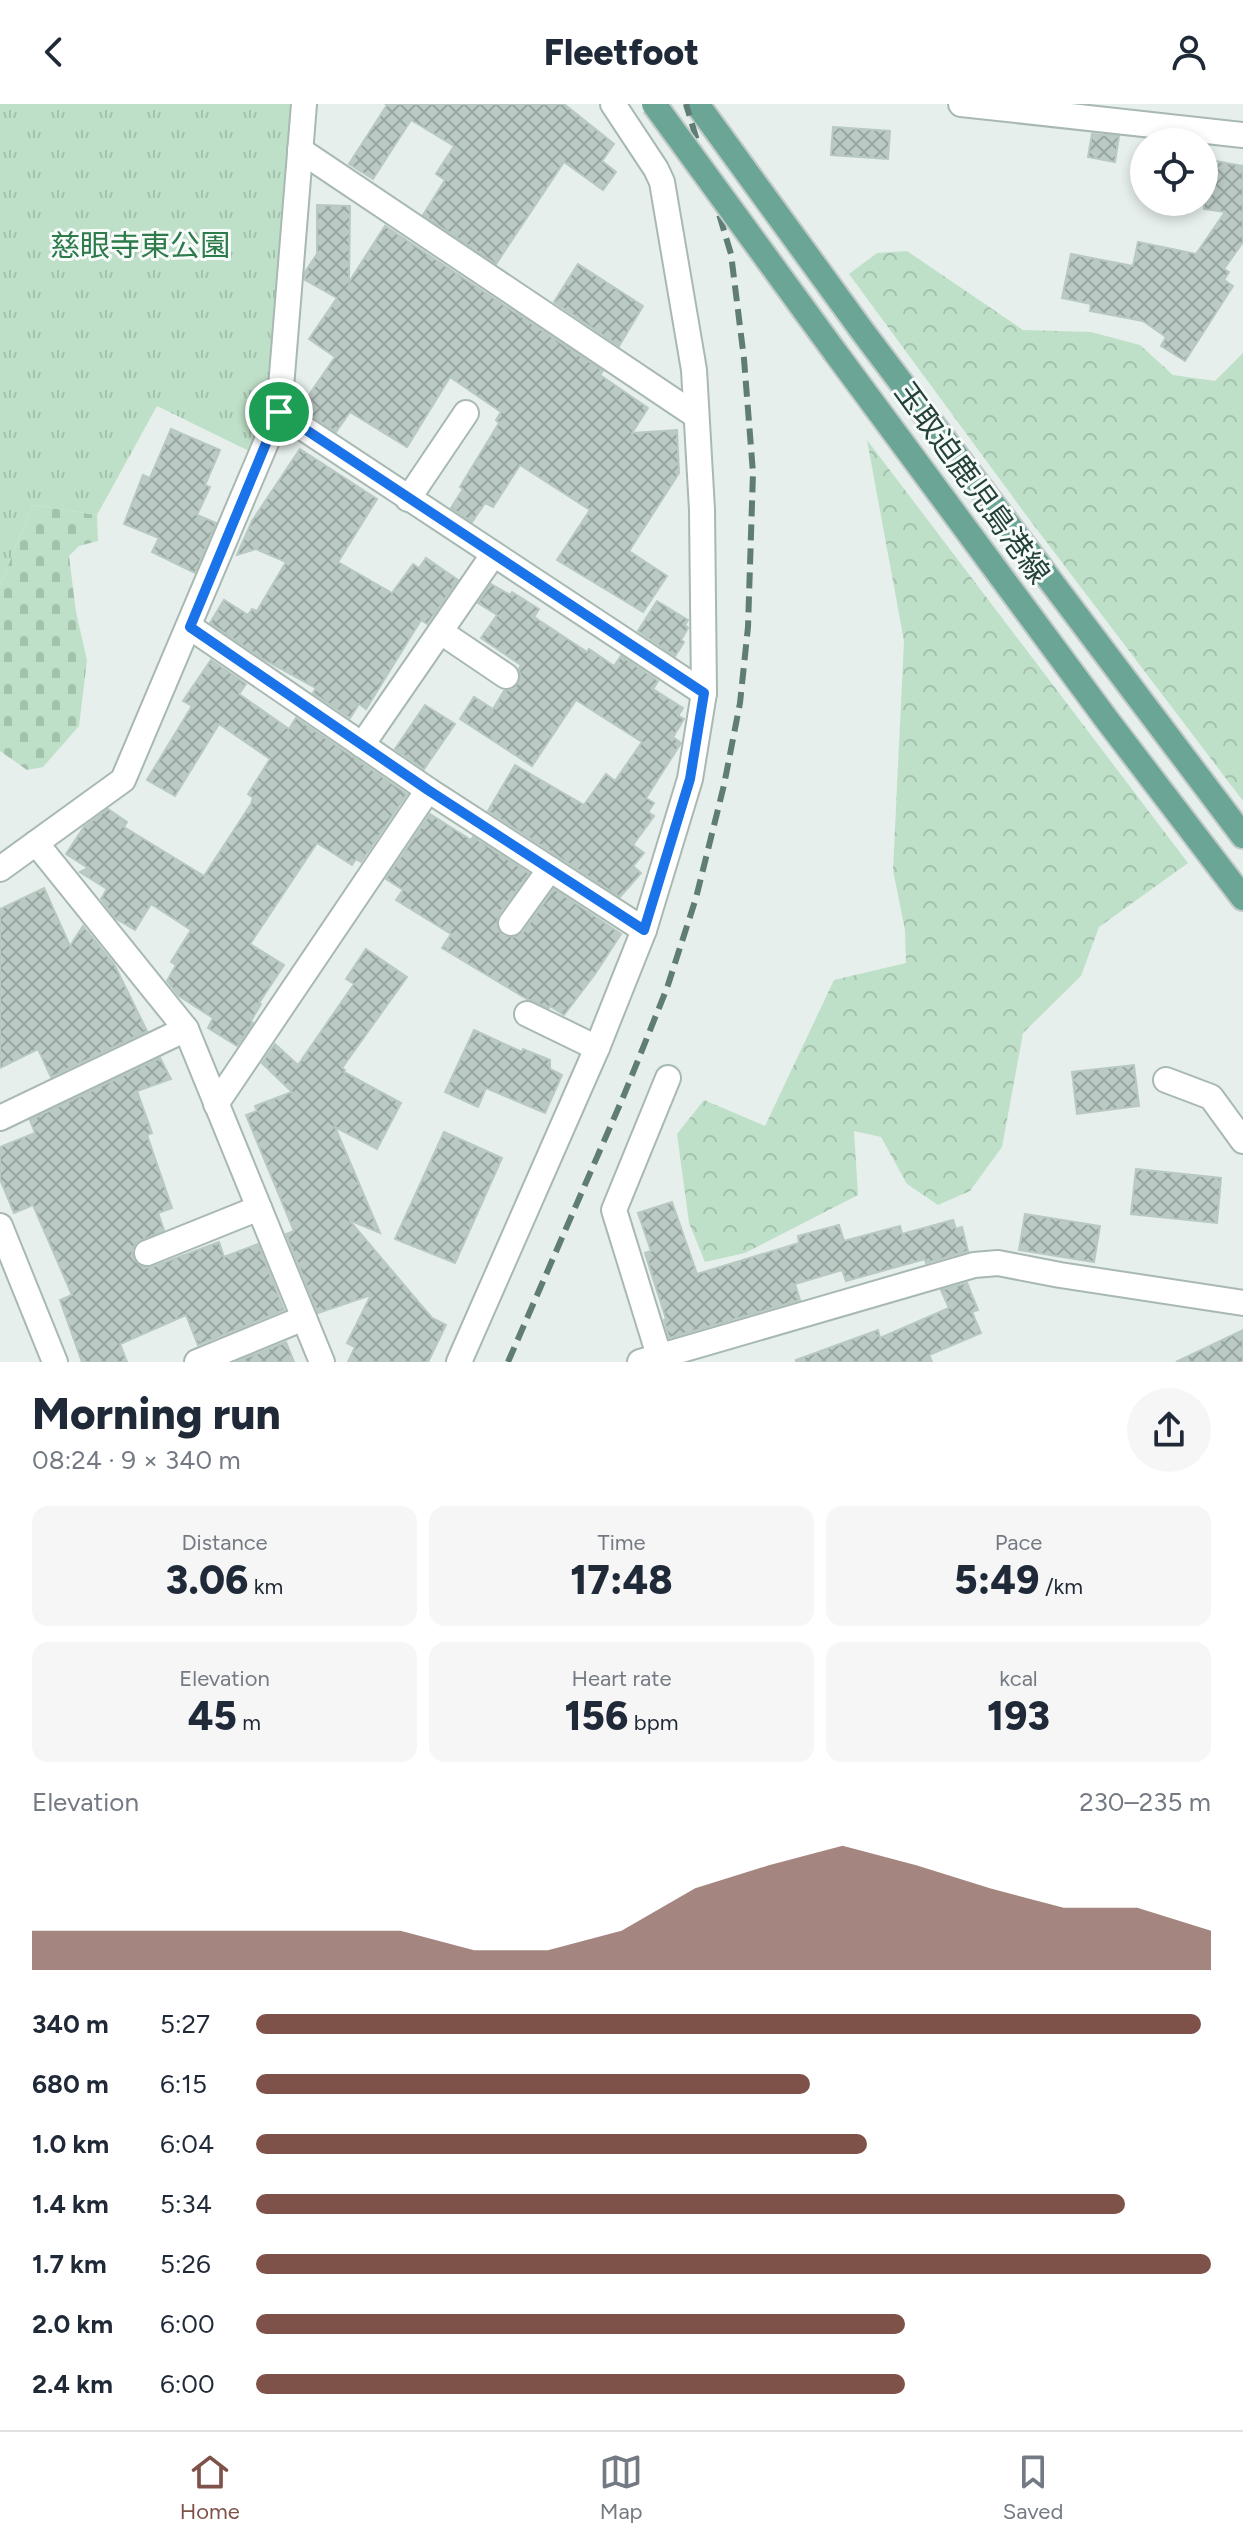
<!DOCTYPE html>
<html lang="en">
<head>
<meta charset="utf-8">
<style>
  :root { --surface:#fff; --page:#f6f6f7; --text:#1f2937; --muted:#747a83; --line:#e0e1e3; --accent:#7f5249 }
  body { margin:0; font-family:Figtree,"Noto Sans JP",sans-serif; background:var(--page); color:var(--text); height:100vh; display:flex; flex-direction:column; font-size:30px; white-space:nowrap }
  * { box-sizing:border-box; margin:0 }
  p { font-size:26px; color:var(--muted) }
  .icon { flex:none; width:44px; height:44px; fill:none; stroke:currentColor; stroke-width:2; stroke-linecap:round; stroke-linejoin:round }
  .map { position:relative; height:1258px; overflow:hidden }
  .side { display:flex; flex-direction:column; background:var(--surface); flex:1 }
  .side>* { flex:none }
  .buttons { position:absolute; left:1130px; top:24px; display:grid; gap:16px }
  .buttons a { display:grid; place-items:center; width:88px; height:88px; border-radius:50%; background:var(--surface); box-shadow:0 4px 12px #0003; font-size:40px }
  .pin { position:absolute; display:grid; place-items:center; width:68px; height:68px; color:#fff; margin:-34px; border:4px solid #fff; border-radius:50%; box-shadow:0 2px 8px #0007 }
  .round { display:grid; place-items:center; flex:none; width:84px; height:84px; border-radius:42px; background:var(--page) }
  .head { display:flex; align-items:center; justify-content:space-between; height:136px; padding:0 32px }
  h1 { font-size:44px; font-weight:800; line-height:60px }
  .metrics { display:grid; grid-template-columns:repeat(3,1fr); gap:12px; height:136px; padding:8px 32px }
  .metrics div { display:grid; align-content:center; border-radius:16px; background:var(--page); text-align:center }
  .metrics b { font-size:40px; font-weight:800 }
  .metrics small { font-size:22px; font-weight:400 }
  .metrics p { font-size:22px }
  .chart { height:224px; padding:16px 32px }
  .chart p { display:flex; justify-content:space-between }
  .chart svg { width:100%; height:144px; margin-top:8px; fill:var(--accent); opacity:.7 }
  ul { padding:0 32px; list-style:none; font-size:26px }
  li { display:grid; grid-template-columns:128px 96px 1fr; align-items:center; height:60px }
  li i { height:20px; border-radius:10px; background:var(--accent) }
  header { display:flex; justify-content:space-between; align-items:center; height:104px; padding:0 32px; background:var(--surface); font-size:36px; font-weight:800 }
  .menu { display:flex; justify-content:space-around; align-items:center; height:112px; border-top:2px solid var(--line); background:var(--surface); font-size:22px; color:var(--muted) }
  .menu a { display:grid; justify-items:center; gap:4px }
  .menu .active { color:var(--accent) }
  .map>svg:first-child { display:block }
</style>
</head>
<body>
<header><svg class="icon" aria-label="back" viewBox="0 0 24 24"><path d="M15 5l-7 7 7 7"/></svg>Fleetfoot<svg class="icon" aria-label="person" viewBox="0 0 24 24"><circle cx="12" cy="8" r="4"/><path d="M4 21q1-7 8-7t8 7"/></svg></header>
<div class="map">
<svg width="1243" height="1258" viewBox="0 0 1243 1258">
  <defs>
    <pattern id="forest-crowns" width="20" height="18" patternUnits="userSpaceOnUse" patternTransform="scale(2)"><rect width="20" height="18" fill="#bfe0c8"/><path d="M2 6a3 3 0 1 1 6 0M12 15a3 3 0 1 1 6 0" fill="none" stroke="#a4c1ad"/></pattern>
    <pattern id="cemetery-stones" width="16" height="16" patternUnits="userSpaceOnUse" patternTransform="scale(2)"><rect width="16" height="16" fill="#bfe0c8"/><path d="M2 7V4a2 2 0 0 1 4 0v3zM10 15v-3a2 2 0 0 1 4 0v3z" fill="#a4c1ad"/></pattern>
    <pattern id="park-tufts" width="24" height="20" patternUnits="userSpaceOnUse" patternTransform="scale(2)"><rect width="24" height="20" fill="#bfe0c8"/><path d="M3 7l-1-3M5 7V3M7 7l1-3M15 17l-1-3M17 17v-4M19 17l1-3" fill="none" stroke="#a4c1ad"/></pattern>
    <pattern id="building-cross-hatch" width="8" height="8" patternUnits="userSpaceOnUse" patternTransform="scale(2)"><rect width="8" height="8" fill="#bbcac4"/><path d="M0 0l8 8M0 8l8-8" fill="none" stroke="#98a6a0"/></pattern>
  </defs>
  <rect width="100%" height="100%" fill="#e6efeb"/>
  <g fill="url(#forest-crowns)">
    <polygon points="907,147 1023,226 1091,228 1140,241 1173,271 1215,277 1243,249 1243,697 1026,411 849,170 877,149"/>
    <polygon points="867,336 1188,759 1099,823 1081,872 1023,929 1002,1043 970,1087 938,1101 907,1080 881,1033 854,1027 858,1091 745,1149 705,1158 689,1119 677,1030 704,996 765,1022 834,876 906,859 905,826 893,766 904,537"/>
  </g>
  <polygon fill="url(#cemetery-stones)" points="33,401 97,411 98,437 79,442 69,452 76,508 87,556 79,622 43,663 27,666 0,647 0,481"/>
  <polygon fill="url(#park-tufts)" points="0,0 294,0 267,308 251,348 157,302 97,411 33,401 0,481"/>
  <g fill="url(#building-cross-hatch)" stroke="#b8c9c2" stroke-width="2">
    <polygon points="385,0 564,0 614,40 602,57 616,68 603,86 564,58 496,160 423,111 445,76 436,70 454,42 411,16 373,75 349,60 387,1"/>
    <polygon points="833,23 890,27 888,55 831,51"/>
    <polygon points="1092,30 1119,32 1115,58 1088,53"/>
    <polygon points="1204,55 1243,62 1243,138 1224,165 1229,168 1224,176 1233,182 1185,257 1161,242 1166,233 1143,217 1090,207 1091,200 1062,194 1071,150 1133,162 1138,138 1196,150 1225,108 1204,105"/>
    <polygon points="317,101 350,102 349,178 385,122 603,267 600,271 648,304 632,329 677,326 679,369 629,447 667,472 643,508 557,456 590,406 520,361 493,403 485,399 472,418 451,404 463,385 460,383 499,319 496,316 501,308 450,273 407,343 350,308 336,328 300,304 335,253 309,235 337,194 305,176 305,168 317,150"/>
    <polygon points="578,160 643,202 619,242 554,198"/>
    <polygon points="171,325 220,346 205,381 210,383 197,411 216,419 195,469 152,448 159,434 124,420 143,371 150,374"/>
    <polygon points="300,345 377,395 338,458 392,489 413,460 419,464 426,454 458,476 427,520 421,516 366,605 359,600 350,614 313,589 316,584 263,555 210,519 224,496 248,511 252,505 257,507 286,458 256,445 237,451 252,417"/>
    <polygon points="491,480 510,491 512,488 539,505 534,513 587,548 589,545 614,562 621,552 658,577 653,585 683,604 678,612 684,615 673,633 681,639 646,694 654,699 648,708 654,712 633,741 644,749 633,762 641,769 620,793 488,707 515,661 584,701 606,670 615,677 642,638 576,596 532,662 460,615 474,593 493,605 504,587 513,585 521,574 519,565 521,561 481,534 497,511 478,499"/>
    <polygon points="657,497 688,516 685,521 688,524 681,536 684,538 675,552 638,527"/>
    <polygon points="211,556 246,580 239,590 289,625 296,614 407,690 361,758 356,755 352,761 317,739 250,840 284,861 259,899 261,900 251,917 253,919 237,942 208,924 213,914 179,892 167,877 176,861 171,858 191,826 151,800 135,826 115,814 101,795 107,785 80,768 88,764 66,750 84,723 108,705 127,718 124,723 204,772 251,700 253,694 248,690 270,655 219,620 175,692 147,676 192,602 183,597"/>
    <polygon points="425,601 455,620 424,665 395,645"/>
    <polygon points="430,710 471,736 473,733 529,769 498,811 497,824 503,832 516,833 523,828 554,785 621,830 595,870 564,911 550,902 549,904 527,895 442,844 451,830 396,796 403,786 386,775"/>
    <polygon points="44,784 70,842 83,822 114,860 147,927 51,973 38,945 0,964 0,805"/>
    <polygon points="366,845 407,873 342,964 345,966 344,968 401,999 377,1045 335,1023 380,1129 349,1116 432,1214 446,1221 428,1258 348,1258 355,1243 347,1239 371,1191 318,1209 286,1130 294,1127 246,1011 257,1007 255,1002 292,988 262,959 275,940 298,961 354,880 346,875"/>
    <polygon points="474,926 522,948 523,945 550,956 550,965 562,971 545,1009 486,984 478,1003 445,988"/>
    <polygon points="160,954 171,975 137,987 152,1029 147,1031 172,1104 158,1109 164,1126 136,1139 132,1146 133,1155 144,1164 152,1163 219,1138 224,1153 258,1140 284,1206 198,1241 186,1211 120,1240 127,1258 82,1258 60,1196 72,1191 33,1101 14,1109 0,1075 0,1043 35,1029 30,1016"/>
    <polygon points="1134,961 1139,1002 1077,1010 1072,968"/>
    <polygon points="444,1028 502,1054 455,1159 395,1135"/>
    <polygon points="1136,1065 1221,1074 1217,1119 1131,1110"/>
    <polygon points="672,1098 697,1170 799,1139 798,1132 839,1121 844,1137 900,1122 902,1130 953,1116 956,1125 962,1123 968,1147 926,1159 925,1155 846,1177 842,1166 795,1180 800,1196 669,1234 664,1216 666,1215 645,1149 651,1147 638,1109"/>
    <polygon points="1025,1110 1100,1122 1094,1158 1019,1146"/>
    <polygon points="967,1179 978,1206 972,1208 981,1229 929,1251 932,1258 796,1258 796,1256 878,1226 880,1234 949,1204 941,1186"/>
    <polygon points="1243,1226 1243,1258 1176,1258"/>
    <polygon points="286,1238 294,1258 236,1258"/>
  </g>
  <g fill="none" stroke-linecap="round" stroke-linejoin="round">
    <defs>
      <g id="minor">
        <polyline points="961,0 1243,31"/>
        <polyline points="300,46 695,311"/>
        <polyline points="279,308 704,589"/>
        <polyline points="408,395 466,309"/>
        <polyline points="190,523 428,686 644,826"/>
        <polyline points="441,528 506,572"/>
        <polyline points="362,641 493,451"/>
        <polyline points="36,739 186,925 322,1258"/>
        <polyline points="0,765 123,676 279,308 304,0"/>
        <polyline points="511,819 550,765"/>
        <polyline points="527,910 597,944"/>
        <polyline points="1166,976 1211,993 1243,1037"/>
        <polyline points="216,1000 428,686"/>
        <polyline points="0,1014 186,925"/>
        <polyline points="0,1122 55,1258"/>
        <polyline points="147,1149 259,1104"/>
        <polyline points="197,1258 304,1214"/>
        <polyline points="459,1258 597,944 644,826 690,675 704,589 702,406 694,266 662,78 656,65 613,0"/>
        <polyline points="640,1258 974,1161 998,1159 1060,1171 1243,1199"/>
        <polyline points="661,1258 614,1106 668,974"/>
      </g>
      <g id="major">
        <polyline points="697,0 863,228 1243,732"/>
        <polyline points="835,248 1107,616 1243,794"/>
      </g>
    </defs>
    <use href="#minor" stroke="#a8b8b2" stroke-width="28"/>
    <use href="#major" stroke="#c2cac8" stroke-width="28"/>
    <use href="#minor" stroke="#fff" stroke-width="24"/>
    <use href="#major" stroke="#6aa596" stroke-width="24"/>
    <polyline stroke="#5f7d75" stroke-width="6" stroke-dasharray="16 8" stroke-linecap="butt" points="508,1258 624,991 667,884 696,794 724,681 740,599 748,523 753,369 744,255 731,150 686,0"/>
    <defs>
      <polyline id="major-bridge" points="654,0 835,248"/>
    </defs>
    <use href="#major-bridge" stroke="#c2cac8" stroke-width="28" stroke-linecap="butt"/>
    <use href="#major-bridge" stroke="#6aa596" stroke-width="24"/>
  </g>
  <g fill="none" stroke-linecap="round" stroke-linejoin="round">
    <defs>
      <polygon id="route" points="279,308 704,589 690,675 644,826 428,686 190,523"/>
    </defs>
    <use href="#route" stroke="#fff" stroke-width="16"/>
    <use href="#route" stroke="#1a73e8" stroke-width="10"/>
  </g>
  <g text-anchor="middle" stroke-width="6" stroke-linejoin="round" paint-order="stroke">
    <g font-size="30" fill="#2d7a4b" stroke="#f7fbf9">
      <text x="140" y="152">慈眼寺東公園</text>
    </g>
    <g font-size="30" fill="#24423a" stroke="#f7fbf9">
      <text transform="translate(972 379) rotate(54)" y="10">玉取迫鹿児島港線</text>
    </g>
  </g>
</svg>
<div class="buttons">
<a><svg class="icon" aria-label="locate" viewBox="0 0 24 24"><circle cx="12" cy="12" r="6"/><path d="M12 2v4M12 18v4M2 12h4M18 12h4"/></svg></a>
</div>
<div class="pin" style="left:279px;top:308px;background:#1e9e55"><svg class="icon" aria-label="arrive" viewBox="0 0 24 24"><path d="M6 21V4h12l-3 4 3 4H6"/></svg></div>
</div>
<section class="side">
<div class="head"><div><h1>Morning run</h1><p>08:24 · 9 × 340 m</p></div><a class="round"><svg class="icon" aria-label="share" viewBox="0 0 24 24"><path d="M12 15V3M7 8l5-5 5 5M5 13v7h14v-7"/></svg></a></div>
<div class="metrics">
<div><p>Distance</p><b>3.06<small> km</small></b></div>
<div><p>Time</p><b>17:48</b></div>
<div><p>Pace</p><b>5:49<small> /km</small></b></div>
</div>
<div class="metrics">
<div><p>Elevation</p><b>45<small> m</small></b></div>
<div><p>Heart rate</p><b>156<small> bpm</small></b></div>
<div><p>kcal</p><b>193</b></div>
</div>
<div class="chart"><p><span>Elevation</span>230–235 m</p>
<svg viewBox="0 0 160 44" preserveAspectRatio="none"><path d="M0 44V32L10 32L20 32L30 32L40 32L50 32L60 38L70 38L80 32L90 19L100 12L110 6L120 12L130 19L140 25L150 25L160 32V44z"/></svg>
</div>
<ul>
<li><b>340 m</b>5:27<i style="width:99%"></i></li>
<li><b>680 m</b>6:15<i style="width:58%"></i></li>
<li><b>1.0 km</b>6:04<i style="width:64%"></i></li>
<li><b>1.4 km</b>5:34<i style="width:91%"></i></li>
<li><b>1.7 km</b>5:26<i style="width:100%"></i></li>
<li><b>2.0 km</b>6:00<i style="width:68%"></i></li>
<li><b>2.4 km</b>6:00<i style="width:68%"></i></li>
</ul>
</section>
<nav class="menu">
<a class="active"><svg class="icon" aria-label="home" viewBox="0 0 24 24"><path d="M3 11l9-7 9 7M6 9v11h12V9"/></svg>Home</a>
<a><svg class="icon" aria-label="map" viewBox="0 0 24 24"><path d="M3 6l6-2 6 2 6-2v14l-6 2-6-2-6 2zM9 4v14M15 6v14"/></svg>Map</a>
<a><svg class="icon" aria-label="saved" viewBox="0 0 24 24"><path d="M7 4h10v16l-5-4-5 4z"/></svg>Saved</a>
</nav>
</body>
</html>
